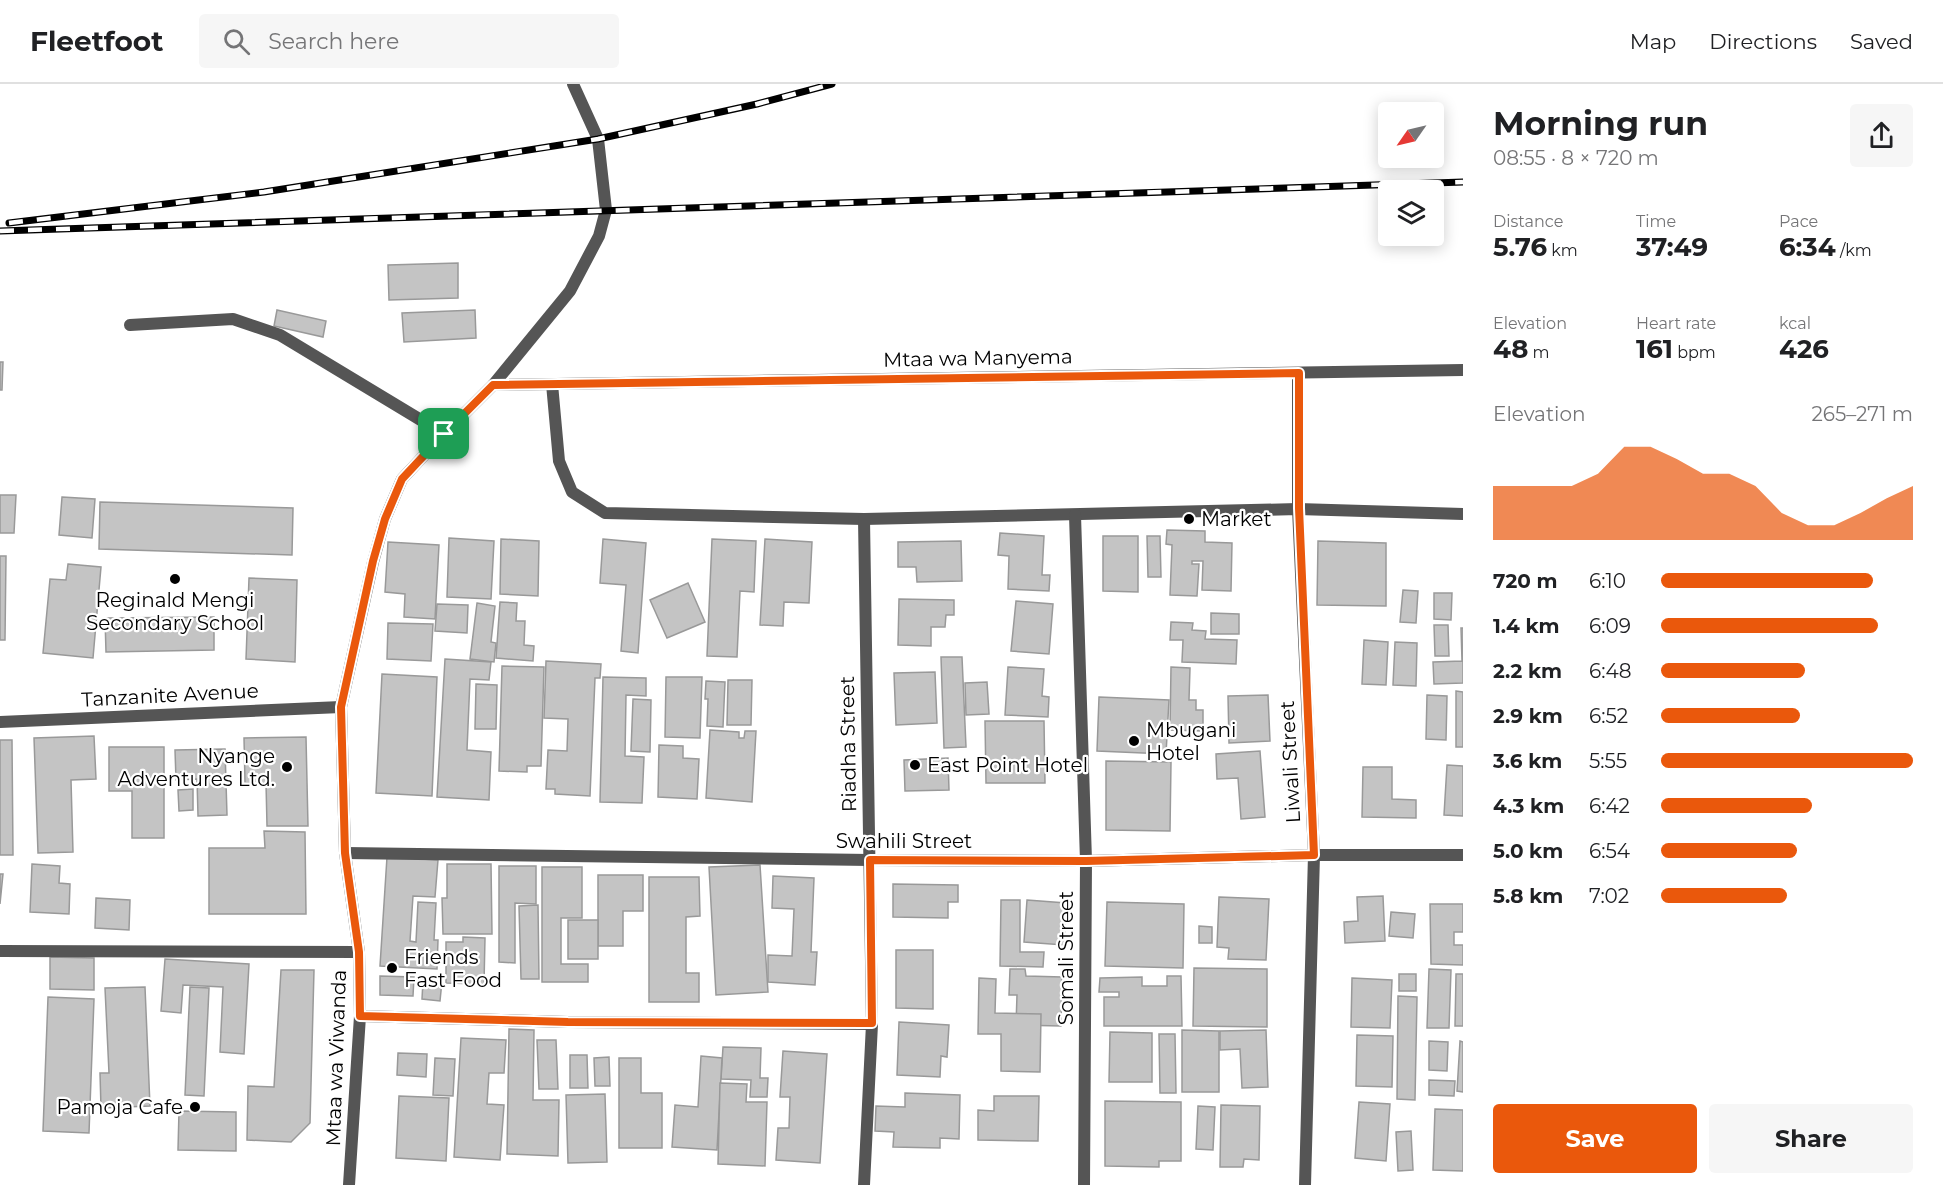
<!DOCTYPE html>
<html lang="en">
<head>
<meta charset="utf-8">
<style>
  :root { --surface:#fff; --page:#f6f6f6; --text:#202124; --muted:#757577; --line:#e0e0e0; --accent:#ea580c }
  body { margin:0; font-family:Montserrat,sans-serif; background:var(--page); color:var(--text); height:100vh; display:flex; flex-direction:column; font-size:22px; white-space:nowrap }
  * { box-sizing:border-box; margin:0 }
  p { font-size:20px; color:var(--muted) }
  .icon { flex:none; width:33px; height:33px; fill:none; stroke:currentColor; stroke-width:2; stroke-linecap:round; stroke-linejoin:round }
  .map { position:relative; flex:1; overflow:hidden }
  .panel { display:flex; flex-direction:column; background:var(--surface); width:480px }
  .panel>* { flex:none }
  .needle { width:39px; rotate:236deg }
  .controls { position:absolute; left:1378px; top:18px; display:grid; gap:12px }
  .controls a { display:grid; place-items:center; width:66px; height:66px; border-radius:6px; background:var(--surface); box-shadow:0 3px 15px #0003; font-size:30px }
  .pin { position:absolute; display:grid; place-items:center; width:51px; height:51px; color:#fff; margin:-26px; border-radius:12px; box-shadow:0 3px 9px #0006 }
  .round { display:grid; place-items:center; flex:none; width:63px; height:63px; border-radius:6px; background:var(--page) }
  .head { display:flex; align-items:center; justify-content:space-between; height:102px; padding:0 30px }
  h1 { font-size:33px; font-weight:700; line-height:45px }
  .metrics { display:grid; grid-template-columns:repeat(3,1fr); gap:9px; height:102px; padding:6px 30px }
  .metrics div { display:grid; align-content:center }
  .metrics b { font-size:26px; font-weight:700 }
  .metrics small { font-size:16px; font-weight:400 }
  .metrics p { font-size:16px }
  .chart { height:168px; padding:12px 30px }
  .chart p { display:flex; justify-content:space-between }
  .chart svg { width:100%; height:108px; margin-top:6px; fill:var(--accent); opacity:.7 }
  .cta { display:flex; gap:12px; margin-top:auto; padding:12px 30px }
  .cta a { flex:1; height:69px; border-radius:6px; background:var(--accent); color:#fff; font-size:24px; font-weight:700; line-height:69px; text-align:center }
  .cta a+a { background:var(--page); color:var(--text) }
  ul { padding:0 30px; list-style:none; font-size:20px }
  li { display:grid; grid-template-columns:96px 72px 1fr; align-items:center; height:45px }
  li i { height:15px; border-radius:8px; background:var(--accent) }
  header { display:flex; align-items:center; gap:36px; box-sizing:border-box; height:84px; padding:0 30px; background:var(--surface); border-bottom:2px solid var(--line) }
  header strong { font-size:28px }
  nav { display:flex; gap:33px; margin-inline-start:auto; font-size:21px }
  .search { width:420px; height:54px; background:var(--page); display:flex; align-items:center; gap:15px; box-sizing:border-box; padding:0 21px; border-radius:6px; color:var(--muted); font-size:22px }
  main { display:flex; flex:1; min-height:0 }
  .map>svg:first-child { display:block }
</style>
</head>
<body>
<header>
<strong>Fleetfoot</strong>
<div class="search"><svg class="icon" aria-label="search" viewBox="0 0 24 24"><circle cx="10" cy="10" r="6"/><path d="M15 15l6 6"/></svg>Search here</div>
<nav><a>Map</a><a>Directions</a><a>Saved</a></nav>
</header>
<main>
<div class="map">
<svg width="1463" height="1101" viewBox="0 0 1463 1101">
  <rect width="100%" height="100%" fill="#fff"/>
  <g fill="#c4c4c4" stroke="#999" stroke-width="1.5">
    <polygon points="458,179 458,214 389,216 388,181"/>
    <polygon points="277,226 326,237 323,253 274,242"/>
    <polygon points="475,226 476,254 404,258 402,229"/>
    <polygon points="0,278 3,278 2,306 0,306"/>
    <polygon points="0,411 16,411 14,449 0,449"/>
    <polygon points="62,413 95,415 92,454 59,451"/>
    <polygon points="100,418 293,424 292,471 99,465"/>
    <polygon points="1167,446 1205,447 1205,458 1232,459 1231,507 1202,506 1203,477 1192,477 1192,480 1199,480 1197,512 1170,511 1172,461 1166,460"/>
    <polygon points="1000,449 1044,452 1042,491 1050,491 1049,507 1008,505 1009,472 998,471"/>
    <polygon points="1103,452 1138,452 1138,508 1103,507"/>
    <polygon points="1147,452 1160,452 1161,493 1148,493"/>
    <polygon points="449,454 494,457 491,515 447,513"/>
    <polygon points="501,455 539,457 538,512 500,510"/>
    <polygon points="603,455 646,459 638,569 621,567 626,501 600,499"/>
    <polygon points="712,455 756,457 754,508 740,507 737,573 707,572"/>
    <polygon points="765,455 812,458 809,519 784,518 783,542 760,541"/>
    <polygon points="961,457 962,497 917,498 916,483 898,483 898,458"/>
    <polygon points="1318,457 1386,459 1386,522 1317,521"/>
    <polygon points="388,458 439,461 435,535 404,533 405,510 385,508"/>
    <polygon points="0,472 6,472 5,556 0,556"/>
    <polygon points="68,480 101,483 93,574 43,569 50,495 66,496"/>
    <polygon points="249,494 297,496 295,578 246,575"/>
    <polygon points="688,499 705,538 667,554 650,516"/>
    <polygon points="1403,506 1418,507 1416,539 1400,538"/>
    <polygon points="1434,509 1452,509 1451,536 1434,535"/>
    <polygon points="899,515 954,516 954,531 946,531 945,543 931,543 931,562 898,561"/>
    <polygon points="1016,517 1053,520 1049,570 1011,567"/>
    <polygon points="500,518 517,519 516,537 525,537 524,561 534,562 533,577 496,574"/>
    <polygon points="477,519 495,522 491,558 496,559 494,578 470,575"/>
    <polygon points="437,520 468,521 467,549 435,547"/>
    <polygon points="1211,529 1239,530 1239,550 1211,550"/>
    <polygon points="214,533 214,566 106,568 105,534"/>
    <polygon points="1171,538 1193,539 1192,546 1206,547 1205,555 1237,556 1236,580 1182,578 1183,556 1170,556"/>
    <polygon points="388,539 433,540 431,577 387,575"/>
    <polygon points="1434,541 1448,541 1449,572 1435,572"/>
    <polygon points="1461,544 1463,544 1463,599 1434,600 1433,578 1462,577"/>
    <polygon points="1364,556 1388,558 1386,601 1362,600"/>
    <polygon points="1395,558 1417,559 1416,602 1393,601"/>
    <polygon points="941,573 962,573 966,663 944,664"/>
    <polygon points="445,575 491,578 489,596 470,595 467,666 491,668 489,716 437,713"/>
    <polygon points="546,577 601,580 600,594 595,594 590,712 555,710 555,705 546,705 548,666 567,667 568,635 544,634"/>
    <polygon points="502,582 544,583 541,682 527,682 527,688 499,687"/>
    <polygon points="1008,583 1044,585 1042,612 1049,613 1048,633 1005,631"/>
    <polygon points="1171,583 1190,584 1189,616 1196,616 1196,626 1203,626 1203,647 1170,646"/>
    <polygon points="935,588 937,639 896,641 894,589"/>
    <polygon points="382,590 437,593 432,712 376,709"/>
    <polygon points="603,593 646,594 646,612 626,611 625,672 644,673 642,719 600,718"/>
    <polygon points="666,593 702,593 700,654 665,653"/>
    <polygon points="728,596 752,596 751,641 727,641"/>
    <polygon points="706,597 725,598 723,643 707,642 708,615 705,615"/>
    <polygon points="987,598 989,630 966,631 965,599"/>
    <polygon points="476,600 497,601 496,645 475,645"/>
    <polygon points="1456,607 1463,608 1463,663 1456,663"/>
    <polygon points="1268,611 1270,657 1229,659 1228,612"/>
    <polygon points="1427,611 1447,612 1446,656 1426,655"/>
    <polygon points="1099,613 1169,616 1166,670 1097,667"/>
    <polygon points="633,615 651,616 650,668 631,667"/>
    <polygon points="985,637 1044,637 1045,699 986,699"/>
    <polygon points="710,646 739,648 739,654 744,654 745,647 756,647 752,718 706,714"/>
    <polygon points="94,652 96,695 71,696 73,768 38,769 34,654"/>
    <polygon points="306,653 308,742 267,742 266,699 245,699 244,654"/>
    <polygon points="0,656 12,656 13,771 0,771"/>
    <polygon points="659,661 683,662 683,674 699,675 697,715 658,713"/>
    <polygon points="109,663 164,663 164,754 132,754 132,707 109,707"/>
    <polygon points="225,665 227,731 198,732 197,695 176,696 175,666"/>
    <polygon points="1260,667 1265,733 1241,735 1238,694 1217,695 1216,670"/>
    <polygon points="948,674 949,706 905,707 904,676"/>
    <polygon points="1106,677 1171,678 1170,747 1106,746"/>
    <polygon points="1447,681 1463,682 1463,732 1444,731"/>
    <polygon points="1363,683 1392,683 1392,715 1416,716 1416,734 1362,733"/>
    <polygon points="193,705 193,726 179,727 178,706"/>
    <polygon points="264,747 305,748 306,830 209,830 209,764 265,764"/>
    <polygon points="387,773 438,776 435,813 413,812 410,857 416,858 418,818 436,819 434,856 438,856 437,885 380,882"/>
    <polygon points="32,780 60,782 59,799 70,800 69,830 30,828"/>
    <polygon points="447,780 491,780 492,850 443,850 442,814 447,814"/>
    <polygon points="760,781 768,908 716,911 709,783"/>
    <polygon points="499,782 536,782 536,820 515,819 515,879 499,878"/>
    <polygon points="542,783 582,783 582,834 561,834 561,880 588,880 588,898 542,898"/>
    <polygon points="0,790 3,790 0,820"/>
    <polygon points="598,791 643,791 643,827 623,827 623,862 598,862"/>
    <polygon points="773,792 814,794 811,868 817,868 815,901 768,898 768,871 792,872 794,825 772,824"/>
    <polygon points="649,793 699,793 700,832 686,833 686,889 699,889 699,918 649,918"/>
    <polygon points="893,800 958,801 958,818 948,818 948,834 893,833"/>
    <polygon points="1383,812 1385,857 1345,859 1344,838 1358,837 1357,813"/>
    <polygon points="1219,813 1269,815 1266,876 1228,875 1229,864 1217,863"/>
    <polygon points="96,814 130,816 129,846 95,844"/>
    <polygon points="1001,816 1020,816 1020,868 1044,868 1043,883 1000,882"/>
    <polygon points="1027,816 1066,819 1064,861 1024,858"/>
    <polygon points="1107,818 1184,820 1183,884 1105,882"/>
    <polygon points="1430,820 1463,820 1463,848 1454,848 1454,861 1463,861 1463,881 1431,880"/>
    <polygon points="538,821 539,895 521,895 519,822"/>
    <polygon points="1391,828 1415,830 1413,854 1389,852"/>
    <rect x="568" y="836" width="30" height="39"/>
    <polygon points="1199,842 1212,843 1212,859 1199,859"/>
    <polygon points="463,853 485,854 484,900 446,899 446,858 463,858"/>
    <polygon points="896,866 933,866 933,925 896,924"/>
    <polygon points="50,873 94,874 94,906 50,905"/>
    <polygon points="165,875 249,880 244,970 220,968 223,903 183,901 181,929 161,927"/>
    <polygon points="1194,884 1267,885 1267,943 1193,942"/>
    <polygon points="1010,885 1025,885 1026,892 1062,893 1061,942 1016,941 1017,911 1009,911"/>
    <polygon points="1429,885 1451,886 1449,944 1427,944"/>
    <polygon points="281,886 314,886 310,1039 291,1058 247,1056 248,1002 274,1003"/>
    <rect x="1399" y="890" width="17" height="17"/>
    <polygon points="1456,890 1463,890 1463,942 1455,942"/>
    <polygon points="380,892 414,893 413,912 380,911"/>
    <polygon points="1167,892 1181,892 1182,942 1104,942 1104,913 1119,913 1119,908 1099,908 1100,894 1142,893 1142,902 1167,902"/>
    <polygon points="979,894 996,895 995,929 1041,930 1040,988 1001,987 1001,950 978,950"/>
    <polygon points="1352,894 1392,896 1390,944 1351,943"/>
    <polygon points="423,896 442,897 440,917 422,915"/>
    <polygon points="145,903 150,1022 101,1024 100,989 109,989 105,904"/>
    <polygon points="190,903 209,904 204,1012 185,1011"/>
    <polygon points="1398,912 1417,913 1415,1016 1397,1015"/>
    <polygon points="48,913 94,915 89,1049 43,1047"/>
    <polygon points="899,938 949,941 947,973 941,972 940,993 897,991"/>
    <polygon points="509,945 534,946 533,1016 559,1016 558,1072 507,1070"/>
    <polygon points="1182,946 1219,947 1219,1008 1182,1008"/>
    <polygon points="1266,946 1268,1003 1242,1004 1240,965 1220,966 1220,947"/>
    <polygon points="1110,948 1152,949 1152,998 1109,998"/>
    <polygon points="1159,950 1175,950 1176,1009 1160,1009"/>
    <polygon points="1357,951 1393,952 1392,1003 1356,1002"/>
    <polygon points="461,954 506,956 504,989 489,989 487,1020 504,1021 500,1076 454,1073"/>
    <polygon points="537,956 556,956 558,1005 539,1005"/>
    <polygon points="1429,957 1448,958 1447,987 1429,986"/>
    <polygon points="1460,957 1463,958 1463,1008 1457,1007"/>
    <polygon points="723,963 761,964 760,994 768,994 767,1013 750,1013 751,996 721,995"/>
    <polygon points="783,967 827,970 820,1079 776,1076 778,1044 789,1044 790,1013 780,1013"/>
    <polygon points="398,969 427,970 426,993 397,991"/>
    <polygon points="570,971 587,971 588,1004 570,1004"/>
    <polygon points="701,972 722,974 717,1066 672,1063 675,1021 698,1023"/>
    <polygon points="609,973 610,1002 595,1002 594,974"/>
    <polygon points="435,974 455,975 453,1012 433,1011"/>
    <polygon points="619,974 641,974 641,1009 662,1009 662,1064 619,1064"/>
    <polygon points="1429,996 1455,997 1454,1012 1429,1011"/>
    <polygon points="720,999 747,1000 746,1018 767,1018 765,1082 718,1080"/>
    <polygon points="905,1009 960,1011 959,1055 940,1054 940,1064 893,1063 894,1048 875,1047 876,1022 905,1023"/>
    <polygon points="605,1010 607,1078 568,1079 566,1011"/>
    <polygon points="399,1012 449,1014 446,1077 396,1074"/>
    <polygon points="994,1012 1039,1012 1038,1057 978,1056 978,1026 994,1027"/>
    <polygon points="1105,1017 1181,1018 1181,1077 1159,1077 1159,1083 1105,1082"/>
    <polygon points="1359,1018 1390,1020 1386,1077 1355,1074"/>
    <polygon points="1221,1021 1260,1022 1259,1076 1244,1075 1243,1083 1220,1083"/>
    <polygon points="1198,1022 1215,1023 1213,1066 1196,1065"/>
    <polygon points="1435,1025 1463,1026 1463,1087 1433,1086"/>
    <polygon points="179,1027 236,1028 236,1067 178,1066"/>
    <polygon points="1411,1047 1413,1086 1398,1087 1396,1048"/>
  </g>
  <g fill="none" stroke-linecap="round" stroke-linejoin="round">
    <polyline stroke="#555" stroke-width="12" points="130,241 233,235 280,251 444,350"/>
    <g stroke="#555" stroke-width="12">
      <polyline points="1298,289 1298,425 1314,771 1305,1101"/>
      <polyline points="552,300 559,377 572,408 605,429 864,435 1298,425 1463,430"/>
      <polyline points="493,301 1463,286"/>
      <polyline points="1075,431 1086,777 1084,1101"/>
      <polyline points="864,435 872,940 864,1101"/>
      <polyline points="0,638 341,623"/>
      <polyline points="345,769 870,776 1086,777 1314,771 1463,771"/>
      <polyline points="0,867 359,868"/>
      <polyline points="360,932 568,938 872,940"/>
      <polyline points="349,1101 360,932 359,868 345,769 341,623 373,478 385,435 402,395 444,350 493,301 570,207 599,152 606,126 598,55 573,0"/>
    </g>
    <defs>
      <g id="rail">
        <polyline points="9,139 264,108 598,55 757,20 832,0"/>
        <polyline points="0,147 1463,98"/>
      </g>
    </defs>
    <use href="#rail" stroke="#000" stroke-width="7"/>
    <use href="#rail" stroke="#fff" stroke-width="4.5" stroke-dasharray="14" stroke-linecap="butt"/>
  </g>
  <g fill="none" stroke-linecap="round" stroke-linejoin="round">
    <defs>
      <polygon id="route" points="1299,289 1299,424 1314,771 1086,777 870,776 872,939 568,938 360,932 359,868 345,769 341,623 373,477 385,435 402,395 444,350 493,301"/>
    </defs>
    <use href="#route" stroke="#fff" stroke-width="12"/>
    <use href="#route" stroke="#ea580c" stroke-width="8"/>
  </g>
  <g fill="#000" stroke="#fff" stroke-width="2">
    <circle cx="1189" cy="435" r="6"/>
    <circle cx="175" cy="495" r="6"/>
    <circle cx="1134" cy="657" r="6"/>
    <circle cx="915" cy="681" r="6"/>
    <circle cx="287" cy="683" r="6"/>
    <circle cx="392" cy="884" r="6"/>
    <circle cx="195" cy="1023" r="6"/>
  </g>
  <g text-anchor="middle" stroke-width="4.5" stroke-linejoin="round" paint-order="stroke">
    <g font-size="20" fill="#000" stroke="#fff">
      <text transform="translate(978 274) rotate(-1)" y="7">Mtaa wa Manyema</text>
      <text transform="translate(170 611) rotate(-3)" y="7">Tanzanite Avenue</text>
      <text transform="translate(848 660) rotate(-91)" y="7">Riadha Street</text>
      <text transform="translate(1290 678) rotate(-93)" y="7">Liwali Street</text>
      <text x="904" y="764">Swahili Street</text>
      <text transform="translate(1066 874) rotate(-90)" y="7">Somali Street</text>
      <text transform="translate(336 974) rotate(-88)" y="7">Mtaa wa Viwanda</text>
    </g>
    <g font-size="20" fill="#000" stroke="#fff" text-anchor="start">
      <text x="1201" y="442">Market</text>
      <text x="175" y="523" text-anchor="middle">Reginald Mengi<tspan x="175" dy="23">Secondary School</tspan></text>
      <text x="1146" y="653">Mbugani<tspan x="1146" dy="23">Hotel</tspan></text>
      <text x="275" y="679" text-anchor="end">Nyange<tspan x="275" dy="23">Adventures Ltd.</tspan></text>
      <text x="927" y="688">East Point Hotel</text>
      <text x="404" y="880">Friends<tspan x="404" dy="23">Fast Food</tspan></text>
      <text x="183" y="1030" text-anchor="end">Pamoja Cafe</text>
    </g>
  </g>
</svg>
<div class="controls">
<a><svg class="needle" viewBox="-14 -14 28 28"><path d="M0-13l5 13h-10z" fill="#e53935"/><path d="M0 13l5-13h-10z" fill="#757577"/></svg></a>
<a><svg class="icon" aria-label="layers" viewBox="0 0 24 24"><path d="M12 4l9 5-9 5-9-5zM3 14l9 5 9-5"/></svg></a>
</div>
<div class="pin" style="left:444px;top:350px;background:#1e9e55"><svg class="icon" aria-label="arrive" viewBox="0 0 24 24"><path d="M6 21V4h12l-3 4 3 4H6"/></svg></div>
</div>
<section class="panel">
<div class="head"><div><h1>Morning run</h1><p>08:55 · 8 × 720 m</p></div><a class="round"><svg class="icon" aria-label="share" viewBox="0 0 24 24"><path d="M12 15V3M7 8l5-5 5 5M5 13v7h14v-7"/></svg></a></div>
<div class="metrics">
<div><p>Distance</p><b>5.76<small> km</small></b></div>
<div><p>Time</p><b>37:49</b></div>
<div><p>Pace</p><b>6:34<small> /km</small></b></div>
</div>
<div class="metrics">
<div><p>Elevation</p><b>48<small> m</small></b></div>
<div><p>Heart rate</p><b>161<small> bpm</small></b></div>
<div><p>kcal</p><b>426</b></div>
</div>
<div class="chart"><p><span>Elevation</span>265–271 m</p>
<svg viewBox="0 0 160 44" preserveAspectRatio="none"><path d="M0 44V22L10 22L20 22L30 22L40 17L50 6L60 6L70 11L80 17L90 17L100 22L110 33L120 38L130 38L140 33L150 27L160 22V44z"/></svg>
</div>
<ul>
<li><b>720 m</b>6:10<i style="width:84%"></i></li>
<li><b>1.4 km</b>6:09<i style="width:86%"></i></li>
<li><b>2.2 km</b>6:48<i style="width:57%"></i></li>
<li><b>2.9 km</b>6:52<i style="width:55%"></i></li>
<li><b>3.6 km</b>5:55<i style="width:100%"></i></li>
<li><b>4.3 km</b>6:42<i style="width:60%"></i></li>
<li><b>5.0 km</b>6:54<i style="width:54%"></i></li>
<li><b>5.8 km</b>7:02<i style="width:50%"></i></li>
</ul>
<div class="cta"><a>Save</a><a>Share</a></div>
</section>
</main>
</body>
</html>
